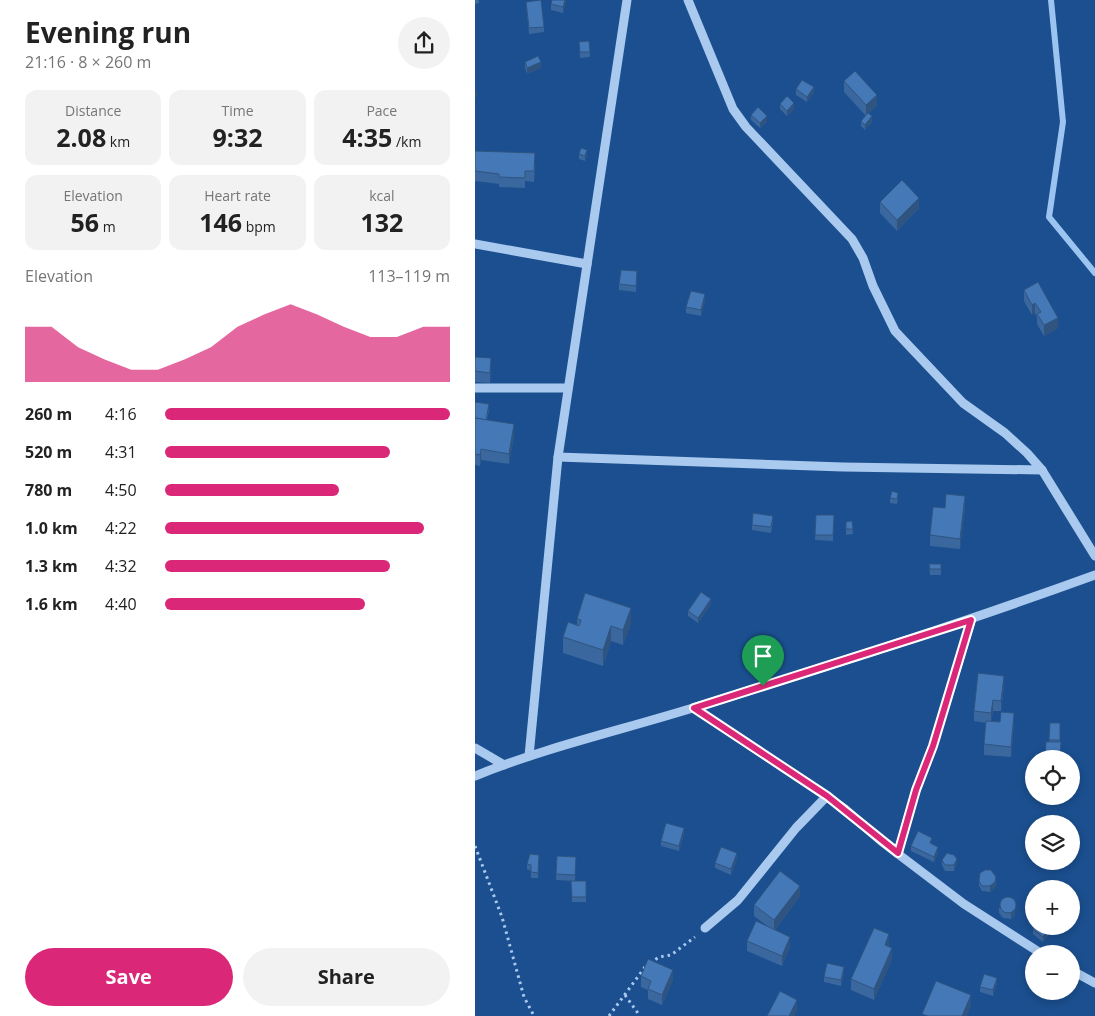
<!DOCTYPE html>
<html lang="en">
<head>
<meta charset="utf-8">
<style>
  :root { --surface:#fff; --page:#f2f2f2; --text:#222; --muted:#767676; --accent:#db2777 }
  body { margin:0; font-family:"Open Sans",sans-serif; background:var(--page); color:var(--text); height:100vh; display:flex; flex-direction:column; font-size:19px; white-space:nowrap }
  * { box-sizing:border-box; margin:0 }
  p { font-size:16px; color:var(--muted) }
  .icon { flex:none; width:28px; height:28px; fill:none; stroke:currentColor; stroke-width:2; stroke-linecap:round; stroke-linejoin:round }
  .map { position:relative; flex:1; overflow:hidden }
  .panel { display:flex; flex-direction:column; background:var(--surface); width:475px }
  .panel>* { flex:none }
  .tools { position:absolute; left:550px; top:750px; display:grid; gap:10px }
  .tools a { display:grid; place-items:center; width:55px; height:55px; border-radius:50%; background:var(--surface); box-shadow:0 2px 8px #0003; font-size:25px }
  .pin { position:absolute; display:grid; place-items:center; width:42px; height:42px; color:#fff; margin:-51px -21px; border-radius:50% 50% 50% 0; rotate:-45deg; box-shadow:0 0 5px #0007 }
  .pin .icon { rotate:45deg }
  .round { display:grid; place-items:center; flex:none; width:52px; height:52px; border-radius:26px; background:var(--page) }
  .head { display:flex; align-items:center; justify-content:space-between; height:85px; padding:0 25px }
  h1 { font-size:28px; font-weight:700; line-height:38px }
  .stats { display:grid; grid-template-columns:repeat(3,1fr); gap:8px; height:85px; padding:5px 25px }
  .stats div { display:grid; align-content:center; border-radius:12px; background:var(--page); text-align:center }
  .stats b { font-size:25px; font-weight:700 }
  .stats small { font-size:14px; font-weight:400 }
  .stats p { font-size:14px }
  .chart { height:140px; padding:10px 25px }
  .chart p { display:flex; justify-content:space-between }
  .chart svg { width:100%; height:90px; margin-top:5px; fill:var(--accent); opacity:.7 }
  .primary-button { display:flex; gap:10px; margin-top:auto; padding:10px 25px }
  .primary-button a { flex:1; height:58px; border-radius:30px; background:var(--accent); color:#fff; font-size:20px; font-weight:700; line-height:58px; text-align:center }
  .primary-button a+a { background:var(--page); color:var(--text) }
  ul { padding:0 25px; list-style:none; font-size:16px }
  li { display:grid; grid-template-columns:80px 60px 1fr; align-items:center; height:38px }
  li i { height:12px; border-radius:6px; background:var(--accent) }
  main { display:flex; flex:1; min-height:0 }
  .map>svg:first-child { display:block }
</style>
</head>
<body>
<main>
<section class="panel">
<div class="head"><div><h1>Evening run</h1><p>21:16 · 8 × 260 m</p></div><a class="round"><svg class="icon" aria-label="share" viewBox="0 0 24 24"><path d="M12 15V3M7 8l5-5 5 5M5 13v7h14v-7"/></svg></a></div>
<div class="stats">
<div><p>Distance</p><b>2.08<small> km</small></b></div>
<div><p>Time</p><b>9:32</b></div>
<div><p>Pace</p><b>4:35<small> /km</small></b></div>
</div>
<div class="stats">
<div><p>Elevation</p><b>56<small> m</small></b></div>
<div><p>Heart rate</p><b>146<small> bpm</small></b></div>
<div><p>kcal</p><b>132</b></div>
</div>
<div class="chart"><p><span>Elevation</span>113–119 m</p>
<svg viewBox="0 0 160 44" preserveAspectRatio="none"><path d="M0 44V17L10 17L20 27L30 33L40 38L50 38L60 33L70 27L80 17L90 11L100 6L110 11L120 17L130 22L140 22L150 17L160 17V44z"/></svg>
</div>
<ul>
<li><b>260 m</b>4:16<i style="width:100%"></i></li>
<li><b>520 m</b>4:31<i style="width:79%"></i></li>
<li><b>780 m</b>4:50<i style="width:61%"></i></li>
<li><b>1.0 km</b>4:22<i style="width:91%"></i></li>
<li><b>1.3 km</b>4:32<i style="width:79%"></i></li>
<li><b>1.6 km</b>4:40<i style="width:70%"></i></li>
</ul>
<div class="primary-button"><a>Save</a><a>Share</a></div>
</section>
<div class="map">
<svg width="620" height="1016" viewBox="0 0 620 1016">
  <rect width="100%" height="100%" fill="#1b4f8f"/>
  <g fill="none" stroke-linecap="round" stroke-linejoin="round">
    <polyline stroke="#9cc4f0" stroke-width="6" points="576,0 588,122 574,217 620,273"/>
    <g stroke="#a9c9ee" stroke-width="3" stroke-dasharray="2.5 4" stroke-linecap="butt">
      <polyline points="0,846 27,917 49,997 59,1016"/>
      <polyline points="175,963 184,957 196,955 220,937"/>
      <polyline points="150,995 165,1016"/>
      <polyline points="134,1016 170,967"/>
    </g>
    <g stroke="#a9c9ee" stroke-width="9">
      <polyline points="213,0 258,109 271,127 377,239 388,258 398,286 420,331 488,403 530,433 552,453 567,470 620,556"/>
      <polyline points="0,244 112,264"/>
      <polyline points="0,388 93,388"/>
      <polyline points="83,457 368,467 567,470"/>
      <polyline points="219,708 370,809 406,841 489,904 567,954"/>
      <polyline points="0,748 29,765"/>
      <polyline points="54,756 83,457 152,0"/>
      <path d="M 0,776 C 71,747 147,730 221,707 C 355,666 488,623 620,575"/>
      <polyline points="423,853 441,790 458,746 496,621"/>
      <polyline points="230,928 263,900 321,828 352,796"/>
      <polyline points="596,970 620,983"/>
    </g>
  </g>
  <g fill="#3a679d">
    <polygon points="0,0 4,0 4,3 0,4"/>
    <polygon points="91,0 88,13 76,10 76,4"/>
    <polygon points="51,2 69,27 69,32 54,34"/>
    <polygon points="114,41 115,57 105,58 104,42"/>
    <polygon points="50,62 66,68 52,74 50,68"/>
    <polygon points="369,81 402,105 394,113 397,122 390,130 386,126 386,121 391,116 369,92"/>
    <polygon points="321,89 339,92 332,102 321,95"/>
    <polygon points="305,104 319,109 312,116 305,109"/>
    <polygon points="276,115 292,122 285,128 276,120"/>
    <polygon points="0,151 60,164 59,182 50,181 50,188 24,187 24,184 0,181"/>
    <polygon points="104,154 112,156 110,161 104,159"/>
    <polygon points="405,202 444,208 422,231 405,213"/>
    <polygon points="162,277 161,292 144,290 144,284"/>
    <polygon points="549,290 583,328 569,336 562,324 562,317 560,313 557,315 549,301"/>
    <polygon points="230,300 226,316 211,313 211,307"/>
    <polygon points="0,357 16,369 15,383 0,382"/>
    <polygon points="0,402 14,410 12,420 39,435 34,464 6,460 5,466 0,465"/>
    <polygon points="415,498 423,498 422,504 415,503"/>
    <polygon points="490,507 485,549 455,546 455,535 470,508"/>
    <polygon points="341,515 359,515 358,541 340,540"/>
    <polygon points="298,521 296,533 277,530 277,525"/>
    <polygon points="377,521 378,534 371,535 371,522"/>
    <polygon points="454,564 466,564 466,575 455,575"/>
    <polygon points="236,604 223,623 213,616 213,611"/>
    <polygon points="102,619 156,623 148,645 136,641 128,666 88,653 88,637 102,625"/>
    <polygon points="529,686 526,711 518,711 516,721 539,723 536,757 509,755 509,744 511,723 499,721 499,711"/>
    <polygon points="575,723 585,723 585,742 574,742"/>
    <polygon points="209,833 204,851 186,846 186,841"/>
    <polygon points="457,843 457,844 463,853 459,862 436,851 436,846"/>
    <polygon points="64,855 63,878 56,878 56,871 52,869 52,864"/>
    <polygon points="82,856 101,857 100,881 81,880"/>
    <polygon points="262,859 256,875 240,868 240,863"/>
    <polygon points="467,860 482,864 479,871 470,871 467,865"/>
    <polygon points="96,881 111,881 111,902 97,902"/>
    <polygon points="504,881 521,882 520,888 515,892 507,891 504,886"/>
    <polygon points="325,896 300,930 315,947 307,966 272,951 272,941 295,928 279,916 279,905"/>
    <polygon points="524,908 540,915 536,919 528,918 524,913"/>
    <polygon points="558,929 576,931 568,942 558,934"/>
    <polygon points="414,945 414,946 417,959 399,1000 376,990 376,979"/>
    <polygon points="369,972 366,986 349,982 349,977"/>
    <polygon points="166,976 198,980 187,1005 173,999 173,990 166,987"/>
    <polygon points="522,983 518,996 505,992 505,987"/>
  </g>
  <g fill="#305480">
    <polygon points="90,0 91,0 91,3 88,13 88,7"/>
    <polygon points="66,62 66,68 52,74 52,68"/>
    <polygon points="339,87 339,92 332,102 332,97"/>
    <polygon points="2,89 2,95 0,99 0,93"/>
    <polygon points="402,95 402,105 391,116 391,105"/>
    <polygon points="319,103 319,109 312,116 312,111"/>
    <polygon points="292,116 292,122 285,128 285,123"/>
    <polygon points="397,116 397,122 390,130 390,125"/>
    <polygon points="112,150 112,156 110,161 110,156"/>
    <polygon points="444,198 444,208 422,231 422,220"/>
    <polygon points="230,294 230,300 226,316 226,310"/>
    <polygon points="560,303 560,313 557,315 557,305"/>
    <polygon points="583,318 583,328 569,336 569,325"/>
    <polygon points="16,358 16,369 15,383 15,373"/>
    <polygon points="39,424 39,435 34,464 34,454"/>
    <polygon points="6,449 6,460 5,466 5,455"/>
    <polygon points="490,496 490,507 485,549 485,539"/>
    <polygon points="236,599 236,604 223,623 223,618"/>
    <polygon points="156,608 156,623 148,645 148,630"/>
    <polygon points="136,626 136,641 128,666 128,650"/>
    <polygon points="529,676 529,686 526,711 526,701"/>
    <polygon points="518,700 518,711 516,723 516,713"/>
    <polygon points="539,713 539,723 536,757 536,747"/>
    <polygon points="209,828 209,833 204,851 204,846"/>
    <polygon points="463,847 463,853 459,862 459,857"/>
    <polygon points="262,853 262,859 256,875 256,869"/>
    <polygon points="482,859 482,864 479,871 479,865"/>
    <polygon points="521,877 520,888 515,892 515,886"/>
    <polygon points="325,886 325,896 299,931 299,920"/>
    <polygon points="541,906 540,915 536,919 536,913"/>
    <polygon points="576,926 576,931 568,942 568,937"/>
    <polygon points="414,934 414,945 410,955 410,945"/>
    <polygon points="315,937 315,947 307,966 307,956"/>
    <polygon points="417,948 417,959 399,1000 399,989"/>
    <polygon points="369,967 369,972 366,986 366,980"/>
    <polygon points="198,970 198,980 187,1005 187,995"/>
    <polygon points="522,978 522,983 518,996 518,990"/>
    <polygon points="496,995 496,1006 492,1016 487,1016"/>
    <polygon points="322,1000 322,1011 319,1016 314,1016"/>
  </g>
  <g fill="#4478b7" stroke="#305480">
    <polygon points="66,0 69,27 54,28 51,2"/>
    <polygon points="77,0 90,0 88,7 76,4"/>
    <polygon points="114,41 115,52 105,52 104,42"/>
    <polygon points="63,56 66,62 52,68 50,62"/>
    <polygon points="380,71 402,95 391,105 369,81"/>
    <polygon points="327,80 339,87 332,97 321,89"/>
    <polygon points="312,96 319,103 312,111 305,104"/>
    <polygon points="283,107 292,116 285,123 276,115"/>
    <polygon points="393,113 397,116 390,125 386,121"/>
    <polygon points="106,148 112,150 110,156 104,154"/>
    <polygon points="0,151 60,153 59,171 50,171 50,178 24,177 24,174 0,171"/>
    <polygon points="427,180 444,198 422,220 405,202"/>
    <polygon points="146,270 162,271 161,286 144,284"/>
    <polygon points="563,282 583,318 569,325 562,314 566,312 560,303 557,305 549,290"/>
    <polygon points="216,291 230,294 226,310 211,307"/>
    <polygon points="0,357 16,358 15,373 0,371"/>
    <polygon points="0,402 14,404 11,420 0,418"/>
    <polygon points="0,418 39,424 34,454 6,449 5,455 0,454"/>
    <polygon points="417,491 423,493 422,499 415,498"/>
    <polygon points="471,494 490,496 485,539 455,535 458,507 470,508"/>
    <polygon points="278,513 298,516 296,527 277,525"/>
    <polygon points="341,515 359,515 358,535 340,535"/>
    <polygon points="377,521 378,529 371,529 371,522"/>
    <polygon points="454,564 466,564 466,569 455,569"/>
    <polygon points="226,592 236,599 223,618 213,611"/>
    <polygon points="110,593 156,608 148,630 136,626 128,650 88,637 93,622 104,626 106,620 102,619"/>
    <polygon points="503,673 529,676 526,701 518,700 516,713 499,711"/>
    <polygon points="526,712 539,713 536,747 509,744 511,721 525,722"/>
    <polygon points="575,723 585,723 585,740 574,740"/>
    <polygon points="571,742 586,742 585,759 570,759"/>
    <polygon points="191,823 209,828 204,846 186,841"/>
    <polygon points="443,831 457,838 455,843 463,847 459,857 436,846"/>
    <polygon points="246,847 262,853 256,869 240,863"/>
    <polygon points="472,853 479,855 482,859 479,865 470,865 467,860"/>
    <polygon points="55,854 64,855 63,873 56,872 56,865 52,864"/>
    <polygon points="82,856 101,857 100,875 81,874"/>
    <polygon points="510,870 516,870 521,877 520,882 515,886 507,886 504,881 505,873"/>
    <polygon points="305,871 325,886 299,920 279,905"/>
    <polygon points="96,881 111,881 111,897 97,897"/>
    <circle cx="533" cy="905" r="8"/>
    <polygon points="281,921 315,937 307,956 272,941"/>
    <polygon points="560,926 576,926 568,937 558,929"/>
    <polygon points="399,928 414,934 410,945 417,948 399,989 376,979"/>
    <polygon points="173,959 198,970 187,995 173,989 176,981 166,976"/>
    <polygon points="352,963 369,967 366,980 349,977"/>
    <polygon points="509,974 522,978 518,990 505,987"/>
    <polygon points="461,981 496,995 487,1016 453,1016 447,1014"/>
    <polygon points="305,991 322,1000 314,1016 292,1016"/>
  </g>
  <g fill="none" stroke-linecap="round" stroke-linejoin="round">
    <defs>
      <polygon id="route" points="496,620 458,746 441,790 423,853 352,796 219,708"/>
    </defs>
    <use href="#route" stroke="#fff" stroke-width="10"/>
    <use href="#route" stroke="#db2777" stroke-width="6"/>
  </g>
</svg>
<div class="tools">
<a><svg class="icon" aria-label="locate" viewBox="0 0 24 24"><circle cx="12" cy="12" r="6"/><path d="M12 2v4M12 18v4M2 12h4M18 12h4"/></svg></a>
<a><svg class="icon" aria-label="layers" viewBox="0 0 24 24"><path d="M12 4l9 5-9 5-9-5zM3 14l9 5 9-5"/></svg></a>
<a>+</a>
<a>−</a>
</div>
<div class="pin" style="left:288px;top:686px;background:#1e9e55"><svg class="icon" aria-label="arrive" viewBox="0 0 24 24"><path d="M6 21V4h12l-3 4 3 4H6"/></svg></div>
</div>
</main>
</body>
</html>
